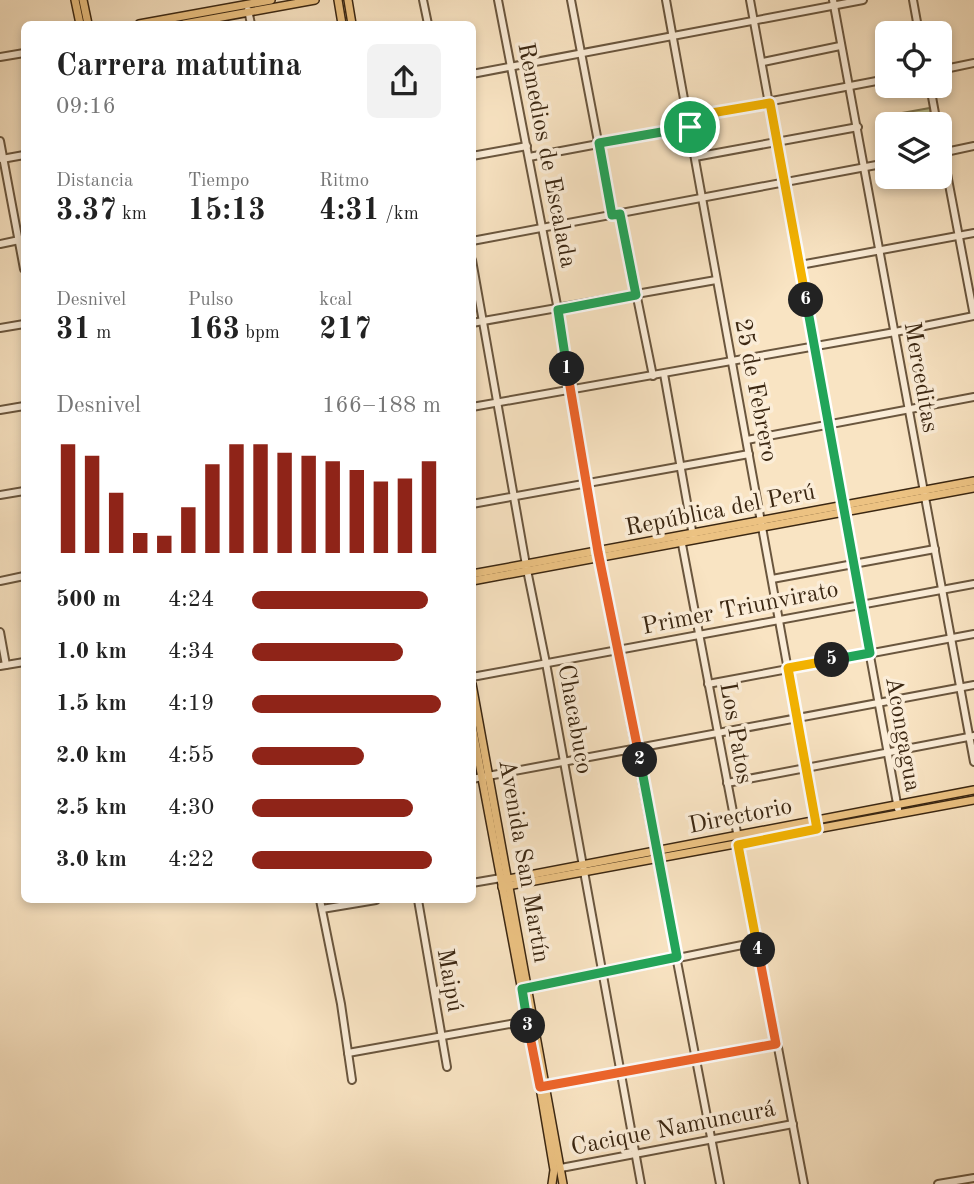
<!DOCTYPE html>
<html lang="es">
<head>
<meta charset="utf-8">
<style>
  :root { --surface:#fff; --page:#f2f2f2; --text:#222; --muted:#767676; --accent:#8f2418 }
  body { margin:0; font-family:"Old Standard TT",serif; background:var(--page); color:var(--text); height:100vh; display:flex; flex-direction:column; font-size:26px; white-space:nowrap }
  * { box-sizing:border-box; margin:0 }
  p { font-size:23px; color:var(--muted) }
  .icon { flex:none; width:38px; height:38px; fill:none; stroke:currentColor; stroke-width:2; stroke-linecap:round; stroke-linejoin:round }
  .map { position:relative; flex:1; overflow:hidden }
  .panel { position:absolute; left:21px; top:21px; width:455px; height:882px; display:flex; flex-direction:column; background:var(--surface); border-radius:10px; box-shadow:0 4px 10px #0003 }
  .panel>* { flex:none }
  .fabs { position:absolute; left:875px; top:21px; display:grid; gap:14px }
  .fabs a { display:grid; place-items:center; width:77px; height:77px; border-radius:10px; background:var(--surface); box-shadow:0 4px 10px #0003; font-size:35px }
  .pin { position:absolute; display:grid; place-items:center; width:60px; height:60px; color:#fff; margin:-30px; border:4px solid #fff; border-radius:50%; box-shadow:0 2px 7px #0007 }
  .km { position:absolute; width:35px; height:35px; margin:-18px; border-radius:50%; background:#222; color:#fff; font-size:19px; line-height:35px; text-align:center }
  .round { display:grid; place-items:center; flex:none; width:74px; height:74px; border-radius:10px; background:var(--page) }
  .head { display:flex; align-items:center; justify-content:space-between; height:119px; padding:0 35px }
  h1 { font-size:32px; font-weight:700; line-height:52px }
  .figures { display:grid; grid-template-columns:repeat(3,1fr); gap:10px; height:119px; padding:7px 35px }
  .figures div { display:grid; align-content:center }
  .figures b { font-size:30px; font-weight:700 }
  .figures small { font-size:19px; font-weight:400 }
  .figures p { font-size:19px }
  .chart { height:196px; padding:14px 35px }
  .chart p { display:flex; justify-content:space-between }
  .chart svg { width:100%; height:126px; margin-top:7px; stroke:var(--accent); stroke-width:6 }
  ul { padding:0 35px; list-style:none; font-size:23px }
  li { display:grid; grid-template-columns:112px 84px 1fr; align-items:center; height:52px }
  li i { height:18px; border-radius:9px; background:var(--accent) }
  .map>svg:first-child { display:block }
</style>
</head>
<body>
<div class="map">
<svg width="974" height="1184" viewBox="0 0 974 1184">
  <rect width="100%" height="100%" fill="#f9e4c3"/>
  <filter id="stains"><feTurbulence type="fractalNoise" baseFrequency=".00286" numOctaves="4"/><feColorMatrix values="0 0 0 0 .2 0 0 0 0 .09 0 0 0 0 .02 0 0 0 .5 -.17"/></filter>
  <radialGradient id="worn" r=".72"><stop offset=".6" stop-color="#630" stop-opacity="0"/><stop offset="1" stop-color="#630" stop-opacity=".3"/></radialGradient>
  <polygon fill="#bdc494" stroke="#7c7653" stroke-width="2" points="930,108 933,124 898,124 896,114"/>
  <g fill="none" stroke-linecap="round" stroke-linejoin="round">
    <defs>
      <g id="minor">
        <polyline points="423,0 428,24"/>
        <polyline points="498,0 558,310 598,552 720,1184"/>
        <polyline points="571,0 612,215"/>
        <polyline points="666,0 816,824"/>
        <polyline points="750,0 898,809"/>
        <polyline points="833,0 974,762"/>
        <polyline points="913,0 919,33"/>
        <polyline points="248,10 251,24"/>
        <polyline points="0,57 24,53"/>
        <polyline points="763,62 840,46"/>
        <polyline points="940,70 974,63"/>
        <polyline points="472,74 863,0"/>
        <polyline points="930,86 937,124"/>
        <polyline points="688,117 887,79"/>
        <polyline points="940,137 974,316"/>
        <polyline points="0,141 24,269"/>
        <polyline points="941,153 974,146"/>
        <polyline points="472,156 527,146"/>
        <polyline points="529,157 689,127"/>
        <polyline points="695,157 858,127"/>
        <polyline points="2,159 24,155"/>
        <polyline points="620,214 653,376"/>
        <polyline points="472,241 887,163"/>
        <polyline points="0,244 24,239"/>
        <polyline points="472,260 526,565 546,663 641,1184"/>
        <polyline points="800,265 974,233"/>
        <polyline points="472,323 716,280"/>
        <polyline points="0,328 24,324"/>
        <polyline points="664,374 693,536"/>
        <polyline points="472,407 895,332 974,316"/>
        <polyline points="0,410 24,406"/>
        <polyline points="747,440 974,397"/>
        <polyline points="0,495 24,491"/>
        <polyline points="472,504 749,454"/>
        <polyline points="681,539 804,1184"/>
        <polyline points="772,579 935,549"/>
        <polyline points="0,581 24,576"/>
        <polyline points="0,632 6,665"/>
        <polyline points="0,666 24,662"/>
        <polyline points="472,677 974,584"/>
        <polyline points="708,684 974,634"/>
        <polyline points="472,779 974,685"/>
        <polyline points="727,783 974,736"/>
        <polyline points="472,883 501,878"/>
        <polyline points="320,900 341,1004 352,1080"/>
        <polyline points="418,900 447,1067"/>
        <polyline points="322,909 376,900"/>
        <polyline points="525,989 757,942"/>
        <polyline points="348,1053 527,1021"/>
        <polyline points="542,1087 776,1044"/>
        <polyline points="561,1168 793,1124"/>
        <polyline points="938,1184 974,1178"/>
      </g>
      <g id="major">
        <polyline points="75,0 80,24"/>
        <polyline points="83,0 88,24"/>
        <polyline points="338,0 342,24"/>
        <polyline points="348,0 352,24"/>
        <polyline points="139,24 271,0"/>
        <polyline points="184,24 315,0"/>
        <polyline points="472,574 974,481"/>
        <polyline points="472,581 974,488"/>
        <polyline points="472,684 563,1184"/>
        <polyline points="472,725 540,1087 554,1170 552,1184"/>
        <polyline points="501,878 508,879 974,790"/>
        <polyline points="502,887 974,800"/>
      </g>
    </defs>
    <use href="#minor" stroke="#6a563e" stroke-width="10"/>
    <use href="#major" stroke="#3b2712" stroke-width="10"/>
    <use href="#minor" stroke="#fbedd8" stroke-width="6"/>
    <use href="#major" stroke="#ecc282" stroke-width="7"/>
  </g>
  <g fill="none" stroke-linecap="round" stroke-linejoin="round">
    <defs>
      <polyline id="split-1" points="567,369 558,310 636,295 620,214 612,215 599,143 690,127"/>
      <polyline id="split-2" points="567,369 598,552 640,760"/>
      <polyline id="split-3" points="528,1026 522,989 677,957 640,760"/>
      <polyline id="split-4" points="528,1026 540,1087 776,1044 758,950"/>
      <polyline id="split-5" points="758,950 738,845 817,829 788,668 832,660"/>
      <polyline id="split-6" points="806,300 870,653 832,660"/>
      <polyline id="split-7" points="690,127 688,117 770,103 806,300"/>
    </defs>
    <use href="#split-1" stroke="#fff" stroke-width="14"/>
    <use href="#split-2" stroke="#fff" stroke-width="14"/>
    <use href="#split-3" stroke="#fff" stroke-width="14"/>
    <use href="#split-4" stroke="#fff" stroke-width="14"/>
    <use href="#split-5" stroke="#fff" stroke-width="14"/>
    <use href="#split-6" stroke="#fff" stroke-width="14"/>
    <use href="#split-7" stroke="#fff" stroke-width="14"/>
    <use href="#split-1" stroke="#22a559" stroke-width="9"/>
    <use href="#split-2" stroke="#f0652b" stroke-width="9"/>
    <use href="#split-3" stroke="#22a559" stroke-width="9"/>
    <use href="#split-4" stroke="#f0652b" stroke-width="9"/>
    <use href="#split-5" stroke="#f5b400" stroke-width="9"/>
    <use href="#split-6" stroke="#22a559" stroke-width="9"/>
    <use href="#split-7" stroke="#f5b400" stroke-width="9"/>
  </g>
  <g text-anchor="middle" stroke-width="7" stroke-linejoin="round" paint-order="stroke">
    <g font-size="24" fill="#3b2712" stroke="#fbedd8">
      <text transform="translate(548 155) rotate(79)" y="8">Remedios de Escalada</text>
      <text transform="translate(922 377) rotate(80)" y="8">Merceditas</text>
      <text transform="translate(757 390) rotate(79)" y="8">25 de Febrero</text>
      <text transform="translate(720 509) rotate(-11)" y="8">República del Perú</text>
      <text transform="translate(740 607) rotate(-11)" y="8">Primer Triunvirato</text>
      <text transform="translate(576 719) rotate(80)" y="8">Chacabuco</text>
      <text transform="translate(737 733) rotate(80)" y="8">Los Patos</text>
      <text transform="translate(904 734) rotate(80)" y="8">Acongagua</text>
      <text transform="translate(740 815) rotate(-11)" y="8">Directorio</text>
      <text transform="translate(525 861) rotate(80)" y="8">Avenida San Martín</text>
      <text transform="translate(451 980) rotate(80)" y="8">Maipú</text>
      <text transform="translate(673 1127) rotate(-11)" y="8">Cacique Namuncurá</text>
    </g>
  </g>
  <rect width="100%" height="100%" filter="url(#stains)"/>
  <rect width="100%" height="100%" fill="url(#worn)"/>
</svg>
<div class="fabs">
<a><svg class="icon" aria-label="locate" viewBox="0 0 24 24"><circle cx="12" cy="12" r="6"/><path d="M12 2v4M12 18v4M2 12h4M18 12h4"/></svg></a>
<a><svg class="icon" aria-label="layers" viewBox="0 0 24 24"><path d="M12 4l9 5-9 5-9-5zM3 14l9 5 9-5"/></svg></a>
</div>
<div class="pin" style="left:690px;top:127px;background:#1e9e55"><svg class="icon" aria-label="arrive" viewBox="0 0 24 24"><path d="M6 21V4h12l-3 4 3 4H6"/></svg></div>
<b class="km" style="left:567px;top:369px">1</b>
<b class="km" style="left:640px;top:760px">2</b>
<b class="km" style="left:528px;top:1026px">3</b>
<b class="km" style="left:758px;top:950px">4</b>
<b class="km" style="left:832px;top:660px">5</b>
<b class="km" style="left:806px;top:300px">6</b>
<section class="panel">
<div class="head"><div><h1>Carrera matutina</h1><p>09:16</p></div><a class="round"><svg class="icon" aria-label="share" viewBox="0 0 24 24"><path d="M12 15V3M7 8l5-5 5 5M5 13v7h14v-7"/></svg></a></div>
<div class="figures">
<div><p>Distancia</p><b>3.37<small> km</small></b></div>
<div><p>Tiempo</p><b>15:13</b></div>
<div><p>Ritmo</p><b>4:31<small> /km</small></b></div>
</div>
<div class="figures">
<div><p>Desnivel</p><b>31<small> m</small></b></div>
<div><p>Pulso</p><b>163<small> bpm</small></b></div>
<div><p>kcal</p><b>217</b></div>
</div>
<div class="chart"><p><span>Desnivel</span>166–188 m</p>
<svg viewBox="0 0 160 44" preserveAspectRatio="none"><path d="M5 44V6M15 44V10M25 44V23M35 44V37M45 44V38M55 44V28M65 44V13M75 44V6M85 44V6M95 44V9M105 44V10M115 44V12M125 44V15M135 44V19M145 44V18M155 44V12"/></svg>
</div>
<ul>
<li><b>500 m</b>4:24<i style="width:93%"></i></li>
<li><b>1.0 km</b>4:34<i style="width:80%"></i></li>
<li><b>1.5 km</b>4:19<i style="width:100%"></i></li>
<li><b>2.0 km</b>4:55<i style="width:59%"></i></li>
<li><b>2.5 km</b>4:30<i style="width:85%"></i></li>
<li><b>3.0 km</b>4:22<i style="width:95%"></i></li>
</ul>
</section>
</div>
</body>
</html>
